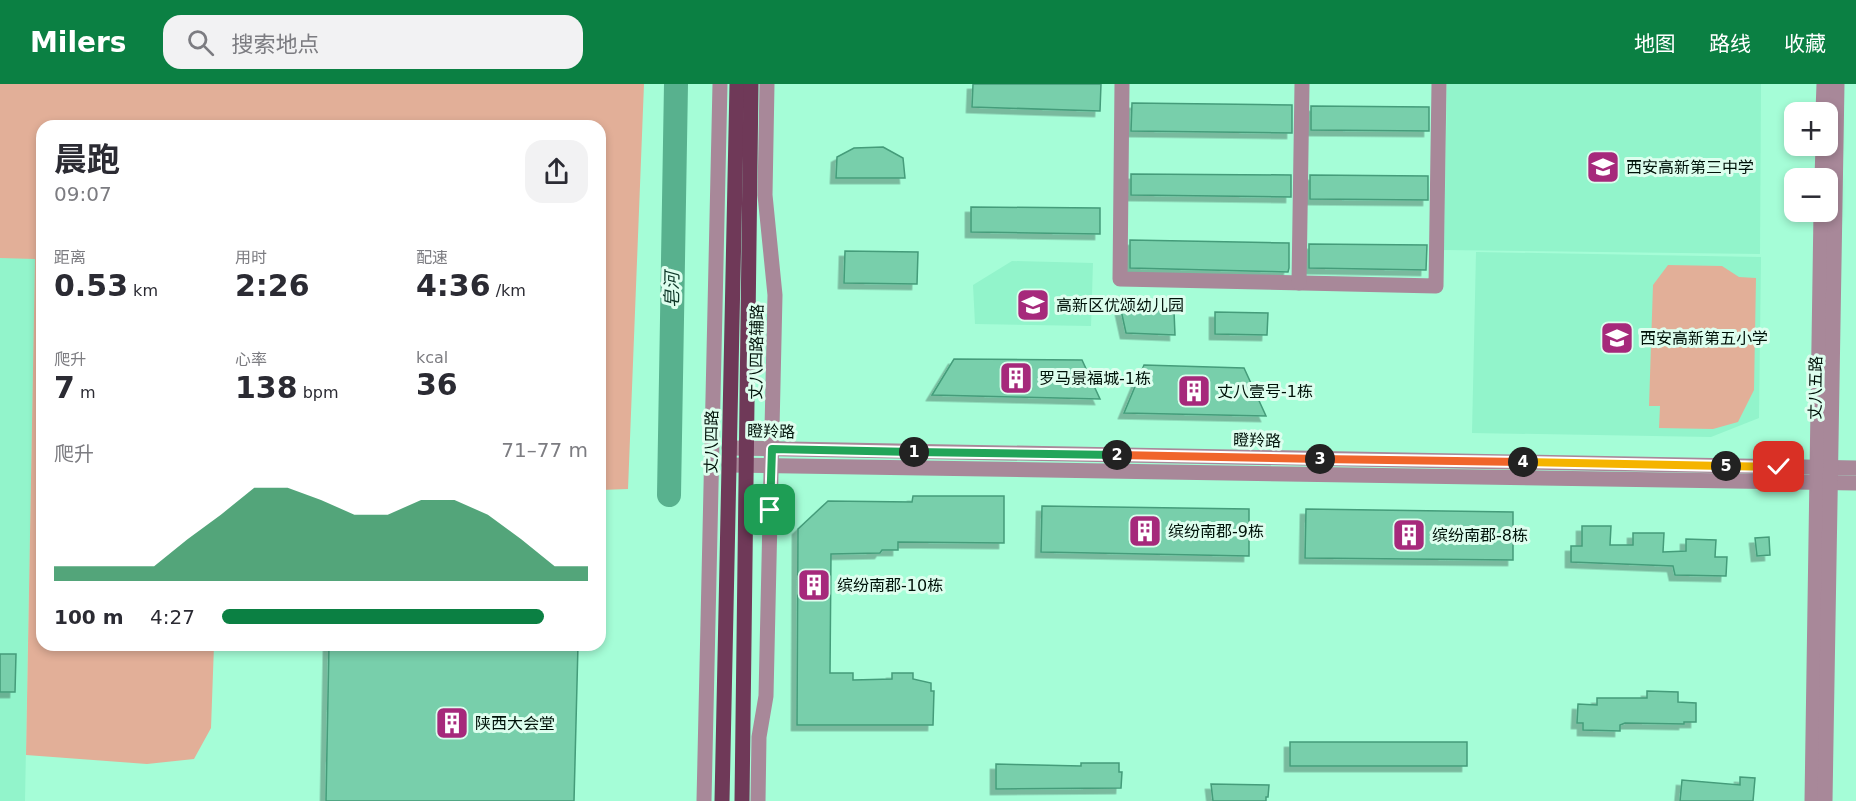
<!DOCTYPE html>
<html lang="zh">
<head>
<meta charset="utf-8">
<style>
  :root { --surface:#fff; --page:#f2f2f3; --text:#2b2b33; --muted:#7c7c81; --accent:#0b8043 }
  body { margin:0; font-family:"DejaVu Sans","Noto Sans SC",sans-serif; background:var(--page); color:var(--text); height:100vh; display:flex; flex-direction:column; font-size:22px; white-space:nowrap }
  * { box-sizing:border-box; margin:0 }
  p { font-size:20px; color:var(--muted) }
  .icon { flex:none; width:33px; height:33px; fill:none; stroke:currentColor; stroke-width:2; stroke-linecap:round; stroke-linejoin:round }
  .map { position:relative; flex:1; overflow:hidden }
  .sheet { position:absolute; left:36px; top:36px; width:570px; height:531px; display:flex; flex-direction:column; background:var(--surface); border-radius:18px; box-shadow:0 3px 9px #0003 }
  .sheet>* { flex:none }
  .buttons { position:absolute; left:1784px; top:18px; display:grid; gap:12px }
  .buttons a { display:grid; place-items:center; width:54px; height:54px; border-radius:12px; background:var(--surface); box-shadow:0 3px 9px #0003; font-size:30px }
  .pin { position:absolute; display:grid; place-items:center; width:51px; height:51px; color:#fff; margin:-26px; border-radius:12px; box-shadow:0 3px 9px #0006 }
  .km { position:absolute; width:30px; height:30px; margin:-15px; border-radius:50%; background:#222; color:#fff; font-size:16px; line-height:30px; text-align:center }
  .round { display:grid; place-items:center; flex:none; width:63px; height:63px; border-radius:18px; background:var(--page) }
  .headline { display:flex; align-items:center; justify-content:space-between; height:102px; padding:0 18px }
  h1 { font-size:33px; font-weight:700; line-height:45px }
  .stats { display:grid; grid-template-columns:repeat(3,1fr); gap:9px; height:102px; padding:6px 18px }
  .stats div { display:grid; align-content:center }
  .stats b { font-size:30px; font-weight:700 }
  .stats small { font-size:16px; font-weight:400 }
  .stats p { font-size:16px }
  .chart { height:168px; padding:12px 18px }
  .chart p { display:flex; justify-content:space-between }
  .chart svg { width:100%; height:108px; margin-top:6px; fill:var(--accent); opacity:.7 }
  ul { padding:0 18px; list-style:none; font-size:20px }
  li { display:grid; grid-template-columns:96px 72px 1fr; align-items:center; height:45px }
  li i { height:15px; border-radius:8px; background:var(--accent) }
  header { display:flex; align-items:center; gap:36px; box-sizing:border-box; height:84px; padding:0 30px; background:var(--accent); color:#fff }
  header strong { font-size:28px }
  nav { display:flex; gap:33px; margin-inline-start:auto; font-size:21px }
  .search { width:420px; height:54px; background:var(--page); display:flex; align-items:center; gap:15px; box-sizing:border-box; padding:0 21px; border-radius:18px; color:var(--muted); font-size:22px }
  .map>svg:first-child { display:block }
</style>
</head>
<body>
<header>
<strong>Milers</strong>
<div class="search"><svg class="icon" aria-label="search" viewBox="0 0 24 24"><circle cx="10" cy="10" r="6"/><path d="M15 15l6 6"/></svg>搜索地点</div>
<nav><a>地图</a><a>路线</a><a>收藏</a></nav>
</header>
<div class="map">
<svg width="1856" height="717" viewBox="0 0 1856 717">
  <defs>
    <filter id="shadow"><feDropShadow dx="-5.5" dy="5.5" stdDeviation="0" flood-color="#0004"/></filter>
  </defs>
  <rect width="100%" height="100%" fill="#a5fdd7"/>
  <g fill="#92f4cb">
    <polygon points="1447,0 1761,0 1760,170 1444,166"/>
    <polygon points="1476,168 1761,173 1759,334 1711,353 1472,349"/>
    <polygon points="0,174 35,174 25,717 0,717"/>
    <polygon points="1012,177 1093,179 1091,242 975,240 973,201"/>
  </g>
  <g fill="#e2af98">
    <polygon points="0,0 644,0 628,405 600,406 600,42 42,42 42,561 214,561 211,644 194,675 147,680 26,671 35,175 0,174"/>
    <polygon points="1668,181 1722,182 1739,193 1756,194 1754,306 1738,338 1713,345 1659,344 1660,322 1649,322 1653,201"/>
  </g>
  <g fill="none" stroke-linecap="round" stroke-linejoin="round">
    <polyline stroke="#58b18e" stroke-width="24" points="669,411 676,0"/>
  </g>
  <g fill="#78cfab" stroke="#449c7a" stroke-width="1.5" filter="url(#shadow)">
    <polygon points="973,0 1101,0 1100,27 972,23"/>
    <polygon points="1132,19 1292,21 1292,49 1131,47"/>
    <polygon points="1311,22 1429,23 1429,47 1311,46"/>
    <polygon points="883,63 903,74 905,94 836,94 837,73 854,64"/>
    <polygon points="1131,90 1291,91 1291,113 1131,111"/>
    <polygon points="1310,91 1428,92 1428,116 1310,115"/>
    <polygon points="971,123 1100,124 1100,150 971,148"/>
    <polygon points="1130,156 1289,159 1289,184 1288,188 1130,184"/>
    <polygon points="1309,160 1427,161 1426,186 1309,184"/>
    <polygon points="845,167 918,168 917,200 844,199"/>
    <polygon points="1121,226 1174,227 1175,251 1126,249"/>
    <polygon points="1215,228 1268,229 1267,251 1215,250"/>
    <polygon points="954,275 1082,276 1100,315 932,311"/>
    <polygon points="1144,281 1244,284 1266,332 1124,329"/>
    <polygon points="913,412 1004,412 1004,459 898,458 898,466 882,466 880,469 831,470 830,589 853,589 853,596 892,595 892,589 913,589 913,595 931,599 931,607 934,607 933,641 797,641 798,445 828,417 912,418"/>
    <polygon points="1042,422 1249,425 1249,472 1041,468"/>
    <polygon points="1306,425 1513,428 1513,476 1305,474"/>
    <polygon points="1582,442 1611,442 1610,461 1633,461 1633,449 1664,449 1663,468 1686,467 1686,455 1716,456 1715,473 1727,473 1726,492 1675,491 1673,482 1571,478 1571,462 1582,462"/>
    <polygon points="1769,453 1770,471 1757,472 1755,454"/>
    <polygon points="329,561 578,561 574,717 326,717"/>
    <polygon points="0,570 16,570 15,608 0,608"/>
    <polygon points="1647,607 1678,608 1678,618 1696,619 1696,638 1684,638 1684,640 1625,639 1620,641 1620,647 1583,646 1583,639 1577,639 1578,620 1597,621 1597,614 1647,614"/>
    <rect x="1290" y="658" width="177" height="24"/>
    <polygon points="1081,679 1119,679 1119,688 1122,688 1121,704 996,705 996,680 1081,682"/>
    <polygon points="1740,693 1755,694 1753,717 1680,717 1682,696 1740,701"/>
    <polygon points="1211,700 1269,701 1268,713 1266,713 1266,717 1213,717"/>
  </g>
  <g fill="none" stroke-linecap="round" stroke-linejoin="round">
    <g stroke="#a88899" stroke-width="15">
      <polyline points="1122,0 1120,195 1436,202 1439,0"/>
      <polyline points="1823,28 1824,0"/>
      <polyline points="1822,94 1823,62"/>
      <polyline points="1299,199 1302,0"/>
      <polyline points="729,364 1856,384"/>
      <polyline points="729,381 1856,399"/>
      <polyline points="704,717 720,0"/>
      <polyline points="758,717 759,653 766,612 775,211 765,111 767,0"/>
      <polyline points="1812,717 1821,128"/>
      <polyline points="1825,717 1837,0"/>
    </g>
    <g stroke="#6f3958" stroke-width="15">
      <polyline points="722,717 737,0"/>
      <polyline points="742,717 751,0"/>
    </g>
  </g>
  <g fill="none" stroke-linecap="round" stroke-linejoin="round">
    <defs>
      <polyline id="split-1" points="770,426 772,365 914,368"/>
      <polyline id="split-2" points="914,368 1117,371"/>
      <polyline id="split-3" points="1117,371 1320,375"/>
      <polyline id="split-4" points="1320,375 1523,378"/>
      <polyline id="split-5" points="1523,378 1726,382"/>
      <polyline id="split-6" points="1726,382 1779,383"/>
    </defs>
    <use href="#split-1" stroke="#fff" stroke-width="12"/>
    <use href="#split-2" stroke="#fff" stroke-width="12"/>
    <use href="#split-3" stroke="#fff" stroke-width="12"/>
    <use href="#split-4" stroke="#fff" stroke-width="12"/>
    <use href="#split-5" stroke="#fff" stroke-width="12"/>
    <use href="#split-6" stroke="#fff" stroke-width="12"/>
    <use href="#split-1" stroke="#22a559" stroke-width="8"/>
    <use href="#split-2" stroke="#22a559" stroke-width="8"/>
    <use href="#split-3" stroke="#f0652b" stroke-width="8"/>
    <use href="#split-4" stroke="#f0652b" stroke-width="8"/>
    <use href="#split-5" stroke="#f5b400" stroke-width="8"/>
    <use href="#split-6" stroke="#f5b400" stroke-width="8"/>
  </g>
  <defs>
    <symbol id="school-square" viewBox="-11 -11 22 22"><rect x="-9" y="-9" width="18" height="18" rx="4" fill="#a6297b" stroke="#ddfeee"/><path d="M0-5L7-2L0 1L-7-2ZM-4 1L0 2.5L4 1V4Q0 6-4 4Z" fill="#fff"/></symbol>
    <symbol id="building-square" viewBox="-11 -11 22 22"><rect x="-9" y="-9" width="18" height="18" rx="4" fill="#a6297b" stroke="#ddfeee"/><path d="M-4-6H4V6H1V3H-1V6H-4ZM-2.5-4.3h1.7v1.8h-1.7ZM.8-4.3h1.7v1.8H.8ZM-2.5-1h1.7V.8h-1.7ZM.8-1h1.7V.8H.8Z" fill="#fff"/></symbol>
  </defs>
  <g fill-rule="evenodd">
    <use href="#school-square" x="1584" y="64" width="38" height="38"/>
    <use href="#school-square" x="1014" y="202" width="38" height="38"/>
    <use href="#school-square" x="1598" y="235" width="38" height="38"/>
    <use href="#building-square" x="997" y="275" width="38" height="38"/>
    <use href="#building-square" x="1175" y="288" width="38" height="38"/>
    <use href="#building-square" x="1126" y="428" width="38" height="38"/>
    <use href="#building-square" x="1390" y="432" width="38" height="38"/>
    <use href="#building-square" x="795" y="482" width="38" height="38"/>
    <use href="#building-square" x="433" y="620" width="38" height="38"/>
  </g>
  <g text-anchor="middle" stroke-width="6" stroke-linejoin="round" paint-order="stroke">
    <g font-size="16" fill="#001209" stroke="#ddfeee" text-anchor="start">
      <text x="1626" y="89">西安高新第三中学</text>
      <text x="1056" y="227">高新区优颂幼儿园</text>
      <text x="1640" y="260">西安高新第五小学</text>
      <text x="1039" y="300">罗马景福城-1栋</text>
      <text x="1217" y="313">丈八壹号-1栋</text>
      <text x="1168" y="453">缤纷南郡-9栋</text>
      <text x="1432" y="457">缤纷南郡-8栋</text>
      <text x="837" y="507">缤纷南郡-10栋</text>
      <text x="475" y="645">陕西大会堂</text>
    </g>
    <g font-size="16" fill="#001209" stroke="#ddfeee">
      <text transform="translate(756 268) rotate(-89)" y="6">丈八四路辅路</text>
      <text transform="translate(1815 304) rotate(-89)" y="6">丈八五路</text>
      <text transform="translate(771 347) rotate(1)" y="6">瞪羚路</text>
      <text transform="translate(1257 356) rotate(1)" y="6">瞪羚路</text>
      <text transform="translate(711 358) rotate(-89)" y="6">丈八四路</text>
    </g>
    <g font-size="18" font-style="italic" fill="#0e3728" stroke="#ddfeee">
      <text transform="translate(672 206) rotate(-89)" y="6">皂河</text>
    </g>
  </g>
</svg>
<div class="buttons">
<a>+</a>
<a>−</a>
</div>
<div class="pin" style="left:770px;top:426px;background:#1e9e55"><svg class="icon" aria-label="arrive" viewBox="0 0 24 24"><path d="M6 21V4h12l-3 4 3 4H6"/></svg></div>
<div class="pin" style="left:1779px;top:383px;background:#d93025"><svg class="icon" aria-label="check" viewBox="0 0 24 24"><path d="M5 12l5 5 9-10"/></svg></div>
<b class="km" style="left:914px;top:368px">1</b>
<b class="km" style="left:1117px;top:371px">2</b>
<b class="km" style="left:1320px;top:375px">3</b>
<b class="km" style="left:1523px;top:378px">4</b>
<b class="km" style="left:1726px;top:382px">5</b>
<section class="sheet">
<div class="headline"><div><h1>晨跑</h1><p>09:07</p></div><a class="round"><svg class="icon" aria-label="share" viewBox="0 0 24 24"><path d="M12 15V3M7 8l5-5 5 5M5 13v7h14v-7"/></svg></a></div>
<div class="stats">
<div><p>距离</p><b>0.53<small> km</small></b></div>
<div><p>用时</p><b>2:26</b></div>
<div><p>配速</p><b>4:36<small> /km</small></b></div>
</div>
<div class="stats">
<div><p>爬升</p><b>7<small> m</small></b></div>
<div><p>心率</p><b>138<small> bpm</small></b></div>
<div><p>kcal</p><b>36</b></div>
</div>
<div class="chart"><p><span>爬升</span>71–77 m</p>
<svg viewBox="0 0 160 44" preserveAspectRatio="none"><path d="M0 44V38L10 38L20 38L30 38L40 27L50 17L60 6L70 6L80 11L90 17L100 17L110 11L120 11L130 17L140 27L150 38L160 38V44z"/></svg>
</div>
<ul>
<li><b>100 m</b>4:27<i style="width:88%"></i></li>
</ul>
</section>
</div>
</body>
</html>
